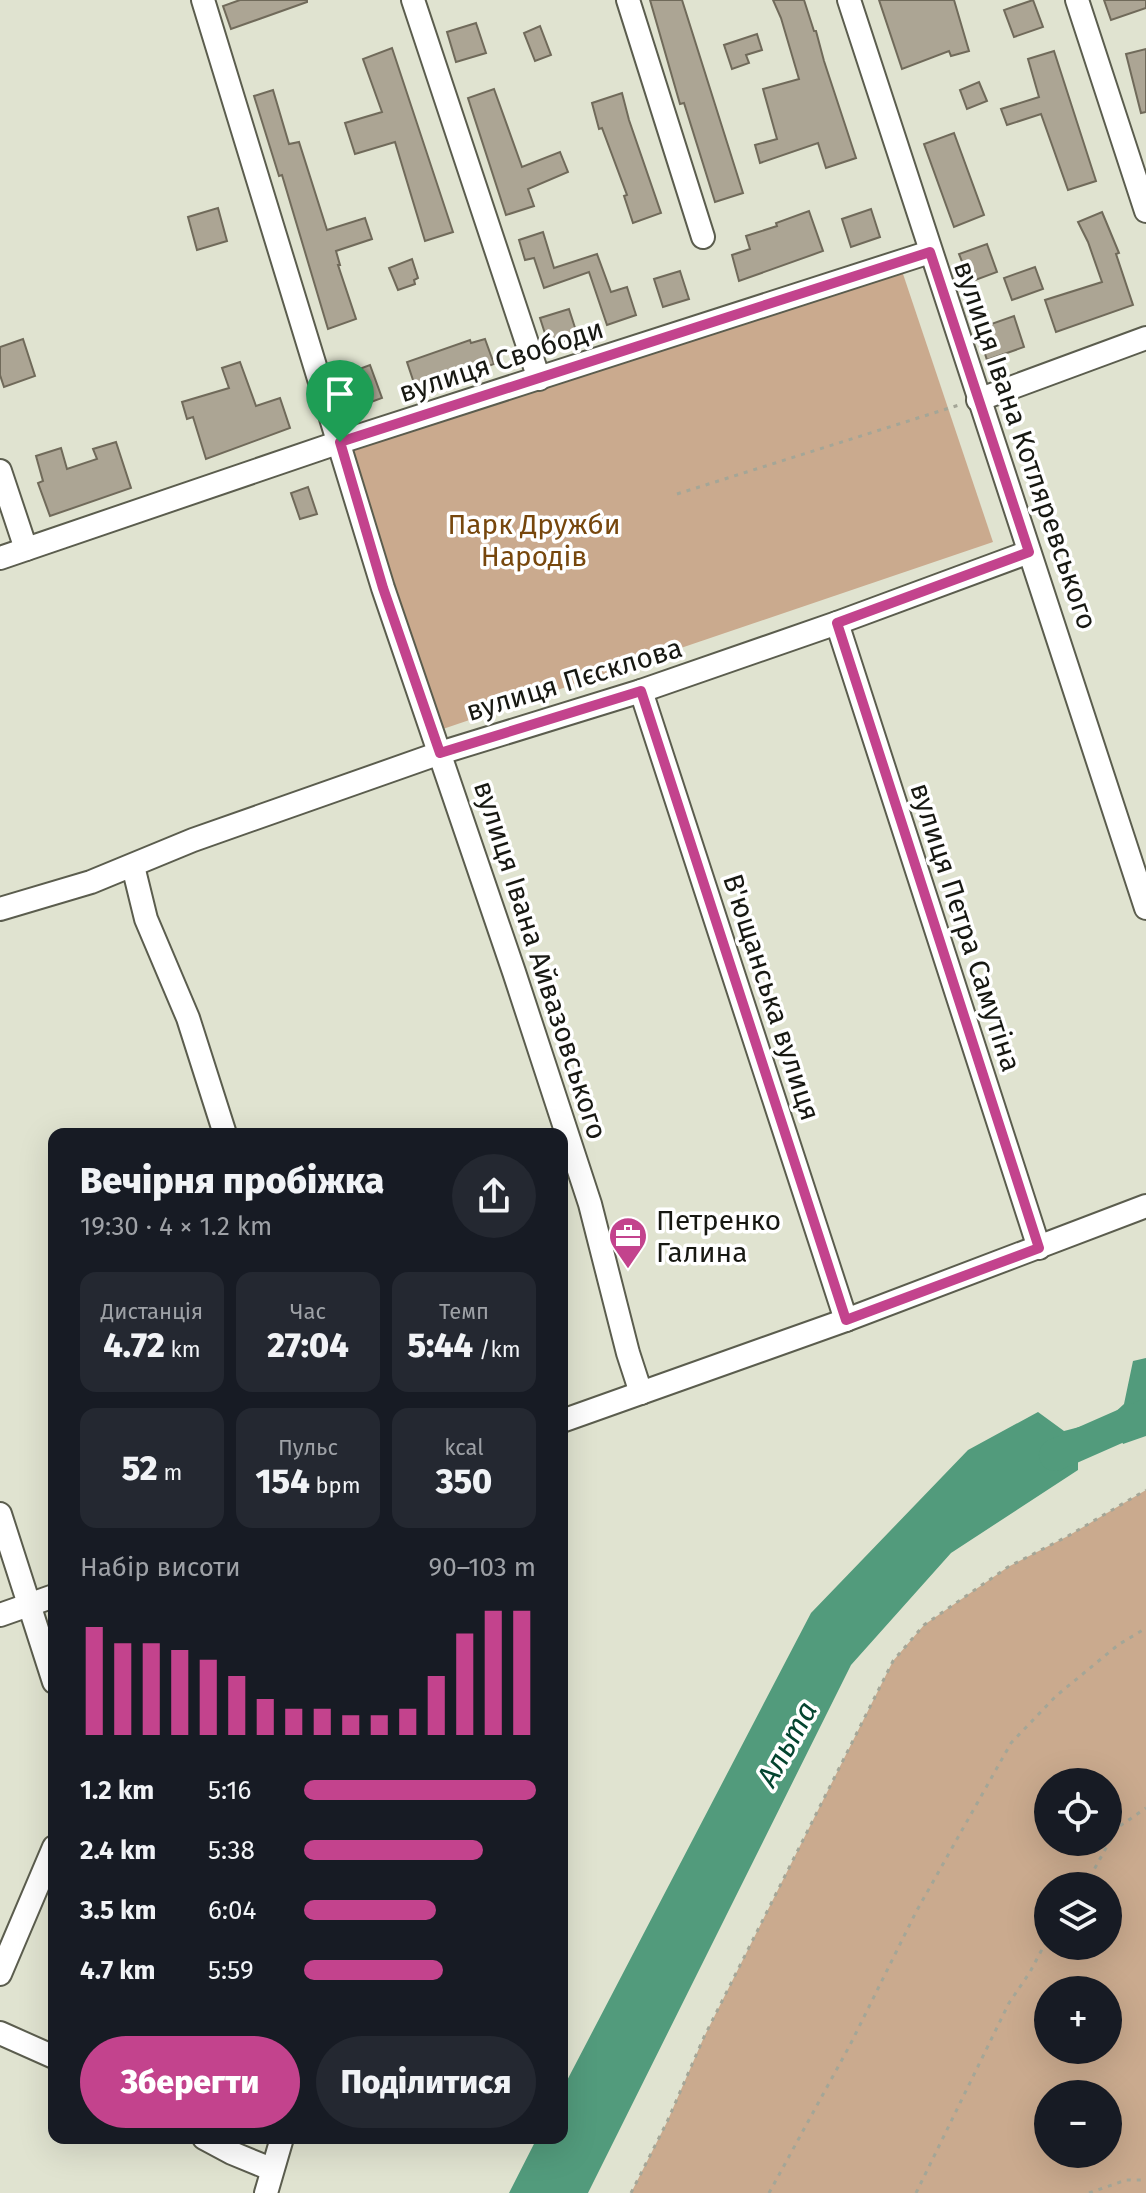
<!DOCTYPE html>
<html lang="uk">
<head>
<meta charset="utf-8">
<style>
  :root { --surface:#171b24; --page:#242831; --text:#f1f3f6; --muted:#9ea1a6; --accent:#c3438d }
  body { margin:0; font-family:"Fira Sans",sans-serif; background:var(--page); color:var(--text); height:100vh; display:flex; flex-direction:column; font-size:30px; white-space:nowrap }
  * { box-sizing:border-box; margin:0 }
  p { font-size:26px; color:var(--muted) }
  .icon { flex:none; width:44px; height:44px; fill:none; stroke:currentColor; stroke-width:2; stroke-linecap:round; stroke-linejoin:round }
  .map { position:relative; flex:1; overflow:hidden }
  .drawer { position:absolute; left:48px; top:1128px; width:520px; height:1016px; display:flex; flex-direction:column; background:var(--surface); border-radius:16px; box-shadow:0 8px 32px #0002 }
  .drawer>* { flex:none }
  .controls { position:absolute; left:1034px; top:1768px; display:grid; gap:16px }
  .controls a { display:grid; place-items:center; width:88px; height:88px; border-radius:50%; background:var(--surface); box-shadow:0 8px 32px #0002; font-size:40px }
  .pin { position:absolute; display:grid; place-items:center; width:68px; height:68px; color:#fff; margin:-82px -34px; border-radius:50% 50% 50% 0; rotate:-45deg; box-shadow:0 0 8px #0007 }
  .pin .icon { rotate:45deg }
  .round { display:grid; place-items:center; flex:none; width:84px; height:84px; border-radius:42px; background:var(--page) }
  .head { display:flex; align-items:center; justify-content:space-between; height:136px; padding:0 32px }
  h1 { font-size:36px; font-weight:800; line-height:60px }
  .stats { display:grid; grid-template-columns:repeat(3,1fr); gap:12px; height:136px; padding:8px 32px }
  .stats div { display:grid; align-content:center; border-radius:16px; background:var(--page); text-align:center }
  .stats b { font-size:34px; font-weight:800 }
  .stats small { font-size:22px; font-weight:400 }
  .stats p { font-size:22px }
  .chart { height:224px; padding:16px 32px }
  .chart p { display:flex; justify-content:space-between }
  .chart svg { width:100%; height:144px; margin-top:8px; stroke:var(--accent); stroke-width:6 }
  .primary-button { display:flex; gap:16px; margin-top:auto; padding:16px 32px }
  .primary-button a { flex:1; height:92px; border-radius:48px; background:var(--accent); color:#fff; font-size:32px; font-weight:800; line-height:92px; text-align:center }
  .primary-button a+a { background:var(--page); color:var(--text) }
  ul { padding:0 32px; list-style:none; font-size:26px }
  li { display:grid; grid-template-columns:128px 96px 1fr; align-items:center; height:60px }
  li i { height:20px; border-radius:10px; background:var(--accent) }
  .map>svg:first-child { display:block }
</style>
</head>
<body>
<div class="map">
<svg width="1146" height="2193" viewBox="0 0 1146 2193">
  <rect width="100%" height="100%" fill="#e0e3d0"/>
  <g fill="#caaa8e" fill-rule="evenodd">
    <polygon points="899,262 993,542 437,731 346,446"/>
    <path d="M 1146,1490 L 1146,2193 L 631,2193 L 667,2122 L 704,2037 L 893,1661 L 924,1625 L 1008,1567 L 1068,1536 ZM 1048,1782 L 1108,1782 L 1108,1842 L 1048,1842 ZM 1048,1886 L 1108,1886 L 1108,1946 L 1048,1946 ZM 1048,1990 L 1108,1990 L 1108,2050 L 1048,2050 ZM 1048,2094 L 1108,2094 L 1108,2154 L 1048,2154 Z"/>
  </g>
  <g fill="#529b7c">
    <polygon points="1146,1358 1146,1436 1123,1444 1111,1416 1124,1404 1133,1361"/>
    <polygon points="1038,1412 1064,1431 1087,1425 1097,1446 1078,1460 1078,1470 951,1553 851,1665 588,2193 509,2193 537,2138 562,2138 562,2090 811,1613 968,1450"/>
  </g>
  <g fill="none" stroke-linecap="round" stroke-linejoin="round">
    <polyline stroke="#529b7c" stroke-width="32" points="1055,1455 1146,1415"/>
  </g>
  <g fill="#aca594" stroke="#706a5a" stroke-width="2">
    <polygon points="240,0 307,0 307,2 231,29 223,6"/>
    <polygon points="650,0 682,0 743,193 715,202 684,103 680,104"/>
    <polygon points="773,0 804,0 814,31 816,31 824,61 856,158 826,168 818,143 760,163 755,145 777,139 763,89 799,79 781,18"/>
    <polygon points="879,0 954,0 969,51 951,56 949,51 902,69"/>
    <polygon points="1033,0 1043,27 1014,37 1004,10"/>
    <polygon points="1104,0 1146,0 1146,8 1111,20"/>
    <polygon points="476,23 486,53 456,62 447,32"/>
    <polygon points="540,26 551,55 535,61 524,33"/>
    <polygon points="757,34 762,50 746,55 749,63 732,69 724,45"/>
    <polygon points="392,48 453,232 425,241 395,142 355,154 345,123 382,112 363,59"/>
    <polygon points="1146,49 1146,112 1141,113 1126,54"/>
    <polygon points="1054,51 1096,181 1068,190 1041,114 1007,125 1001,109 1039,97 1028,59"/>
    <polygon points="979,82 987,101 967,109 960,90"/>
    <polygon points="494,89 522,167 560,152 568,172 528,189 534,206 506,215 468,98"/>
    <polygon points="273,90 289,144 299,142 327,230 365,218 372,239 336,251 340,265 338,265 356,319 328,329 282,175 279,176 254,96"/>
    <polygon points="622,93 629,120 661,213 633,223 624,196 627,195 602,128 599,129 592,103"/>
    <polygon points="954,133 984,215 954,227 924,144"/>
    <polygon points="218,208 227,241 197,250 188,217"/>
    <polygon points="871,209 880,237 851,247 842,219"/>
    <polygon points="809,211 823,251 739,281 732,255 750,249 746,236 777,226 776,223"/>
    <polygon points="1102,212 1119,253 1116,254 1133,305 1056,332 1045,300 1102,282 1088,242 1078,222"/>
    <polygon points="543,232 554,268 597,254 611,292 627,287 636,315 607,325 589,272 544,288 534,258 525,260 519,240"/>
    <polygon points="987,244 997,272 970,282 959,254"/>
    <polygon points="412,259 418,278 414,280 415,284 398,290 389,268"/>
    <polygon points="1035,267 1043,289 1012,300 1004,278"/>
    <polygon points="680,271 689,299 663,307 654,279"/>
    <polygon points="569,309 578,337 549,346 540,318"/>
    <polygon points="1014,316 1024,347 987,360 977,329"/>
    <polygon points="23,339 35,376 4,387 0,375 0,347"/>
    <polygon points="485,339 494,364 453,379 451,374 415,386 407,362 470,340 471,343"/>
    <polygon points="240,362 256,406 280,398 290,428 206,459 193,417 187,419 182,402 229,388 222,368"/>
    <polygon points="370,365 382,398 355,408 343,375"/>
    <polygon points="116,442 131,488 50,516 38,483 43,481 36,456 61,448 67,469 97,459 93,449"/>
    <polygon points="308,487 317,514 300,519 291,493"/>
  </g>
  <g fill="none" stroke-linecap="round" stroke-linejoin="round">
    <defs>
      <g id="minor">
        <polyline points="203,0 383,588 514,972 590,1204 628,1353 641,1393"/>
        <polyline points="413,0 539,379"/>
        <polyline points="628,0 703,237"/>
        <polyline points="849,0 1146,908"/>
        <polyline points="1077,0 1146,211"/>
        <polyline points="978,400 1146,338"/>
        <polyline points="0,471 26,549"/>
        <polyline points="0,558 340,442 930,252"/>
        <polyline points="837,623 1039,1248"/>
        <polyline points="641,691 846,1320"/>
        <polyline points="133,866 146,919 188,1018 225,1134"/>
        <polyline points="0,909 91,882 193,840 440,753 641,691 837,623 1029,552"/>
        <polyline points="562,1421 846,1320 1146,1206"/>
        <polyline points="0,1514 54,1682"/>
        <polyline points="0,1615 54,1596"/>
        <polyline points="0,1974 54,1847"/>
        <polyline points="0,2033 54,2057"/>
        <polyline points="204,2138 232,2153 271,2169"/>
        <polyline points="266,2193 282,2138"/>
      </g>
    </defs>
    <use href="#minor" stroke="#5b5d4e" stroke-width="26"/>
    <g stroke="#a4a697" stroke-width="3" stroke-dasharray="4 6" stroke-linecap="butt">
      <polyline points="677,494 959,405"/>
      <polyline points="1085,1886 1117,1828 1146,1808"/>
      <polyline points="631,2193 667,2122 704,2037 893,1661 924,1625 1008,1567 1068,1536 1146,1490"/>
      <polyline points="769,2193 850,2045 916,1912 1011,1743 1056,1696 1118,1645 1146,1628"/>
      <polyline points="916,2193 1009,2003 1030,1972 1048,1938"/>
      <polyline points="1089,2193 1126,2180 1146,2180"/>
    </g>
    <use href="#minor" stroke="#fff" stroke-width="22"/>
  </g>
  <g fill="none" stroke-linecap="round" stroke-linejoin="round">
    <defs>
      <polygon id="route" points="930,252 1029,552 837,623 1039,1248 846,1320 641,691 440,753 383,588 340,442"/>
    </defs>
    <use href="#route" stroke="#fff" stroke-width="16"/>
    <use href="#route" stroke="#c3438d" stroke-width="10"/>
  </g>
  <defs>
    <symbol id="office-pin" viewBox="-11 -11 22 30"><path d="M0 17L-7.5 6A9.5 9.5 0 1 1 7.5 6Z" fill="#c3438d" stroke="#fff"/><path d="M-6-3h4V-5.5h4V-3h4V5H-6ZM-1-4.5V-3h2v-1.5ZM-6 0V1H6V0Z" fill="#fff"/></symbol>
  </defs>
  <g fill-rule="evenodd">
    <use href="#office-pin" x="606" y="1214" width="44" height="60"/>
  </g>
  <g text-anchor="middle" stroke-width="7" stroke-linejoin="round" paint-order="stroke">
    <g font-size="28" fill="#171812" stroke="#fff">
      <text transform="translate(501 360) rotate(-18)" y="10">вулиця Свободи</text>
      <text transform="translate(1026 445) rotate(71)" y="10">вулиця Івана Котляревського</text>
      <text transform="translate(574 679) rotate(-17)" y="10">вулиця Пєсклова</text>
      <text transform="translate(966 927) rotate(72)" y="10">вулиця Петра Самутіна</text>
      <text transform="translate(541 960) rotate(72)" y="10">вулиця Івана Айвазовського</text>
      <text transform="translate(772 997) rotate(72)" y="10">В'ющанська вулиця</text>
    </g>
    <g font-size="28" fill="#77470d" stroke="#fff">
      <text x="534" y="534">Парк Дружби<tspan x="534" dy="32">Народів</tspan></text>
    </g>
    <g font-size="28" fill="#171812" stroke="#fff" text-anchor="start">
      <text x="656" y="1230">Петренко<tspan x="656" dy="32">Галина</tspan></text>
    </g>
    <g font-size="30" font-style="italic" fill="#04442f" stroke="#fff">
      <text transform="translate(787 1744) rotate(-61)" y="10">Альта</text>
    </g>
  </g>
</svg>
<div class="controls">
<a><svg class="icon" aria-label="locate" viewBox="0 0 24 24"><circle cx="12" cy="12" r="6"/><path d="M12 2v4M12 18v4M2 12h4M18 12h4"/></svg></a>
<a><svg class="icon" aria-label="layers" viewBox="0 0 24 24"><path d="M12 4l9 5-9 5-9-5zM3 14l9 5 9-5"/></svg></a>
<a>+</a>
<a>−</a>
</div>
<div class="pin" style="left:340px;top:442px;background:#1e9e55"><svg class="icon" aria-label="arrive" viewBox="0 0 24 24"><path d="M6 21V4h12l-3 4 3 4H6"/></svg></div>
<section class="drawer">
<div class="head"><div><h1>Вечірня пробіжка</h1><p>19:30 · 4 × 1.2 km</p></div><a class="round"><svg class="icon" aria-label="share" viewBox="0 0 24 24"><path d="M12 15V3M7 8l5-5 5 5M5 13v7h14v-7"/></svg></a></div>
<div class="stats">
<div><p>Дистанція</p><b>4.72<small> km</small></b></div>
<div><p>Час</p><b>27:04</b></div>
<div><p>Темп</p><b>5:44<small> /km</small></b></div>
</div>
<div class="stats">
<div><b>52<small> m</small></b></div>
<div><p>Пульс</p><b>154<small> bpm</small></b></div>
<div><p>kcal</p><b>350</b></div>
</div>
<div class="chart"><p><span>Набір висоти</span>90–103 m</p>
<svg viewBox="0 0 160 44" preserveAspectRatio="none"><path d="M5 44V11M15 44V16M25 44V16M35 44V18M45 44V21M55 44V26M65 44V33M75 44V36M85 44V36M95 44V38M105 44V38M115 44V36M125 44V26M135 44V13M145 44V6M155 44V6"/></svg>
</div>
<ul>
<li><b>1.2 km</b>5:16<i style="width:100%"></i></li>
<li><b>2.4 km</b>5:38<i style="width:77%"></i></li>
<li><b>3.5 km</b>6:04<i style="width:57%"></i></li>
<li><b>4.7 km</b>5:59<i style="width:60%"></i></li>
</ul>
<div class="primary-button"><a>Зберегти</a><a>Поділитися</a></div>
</section>
</div>
</body>
</html>
